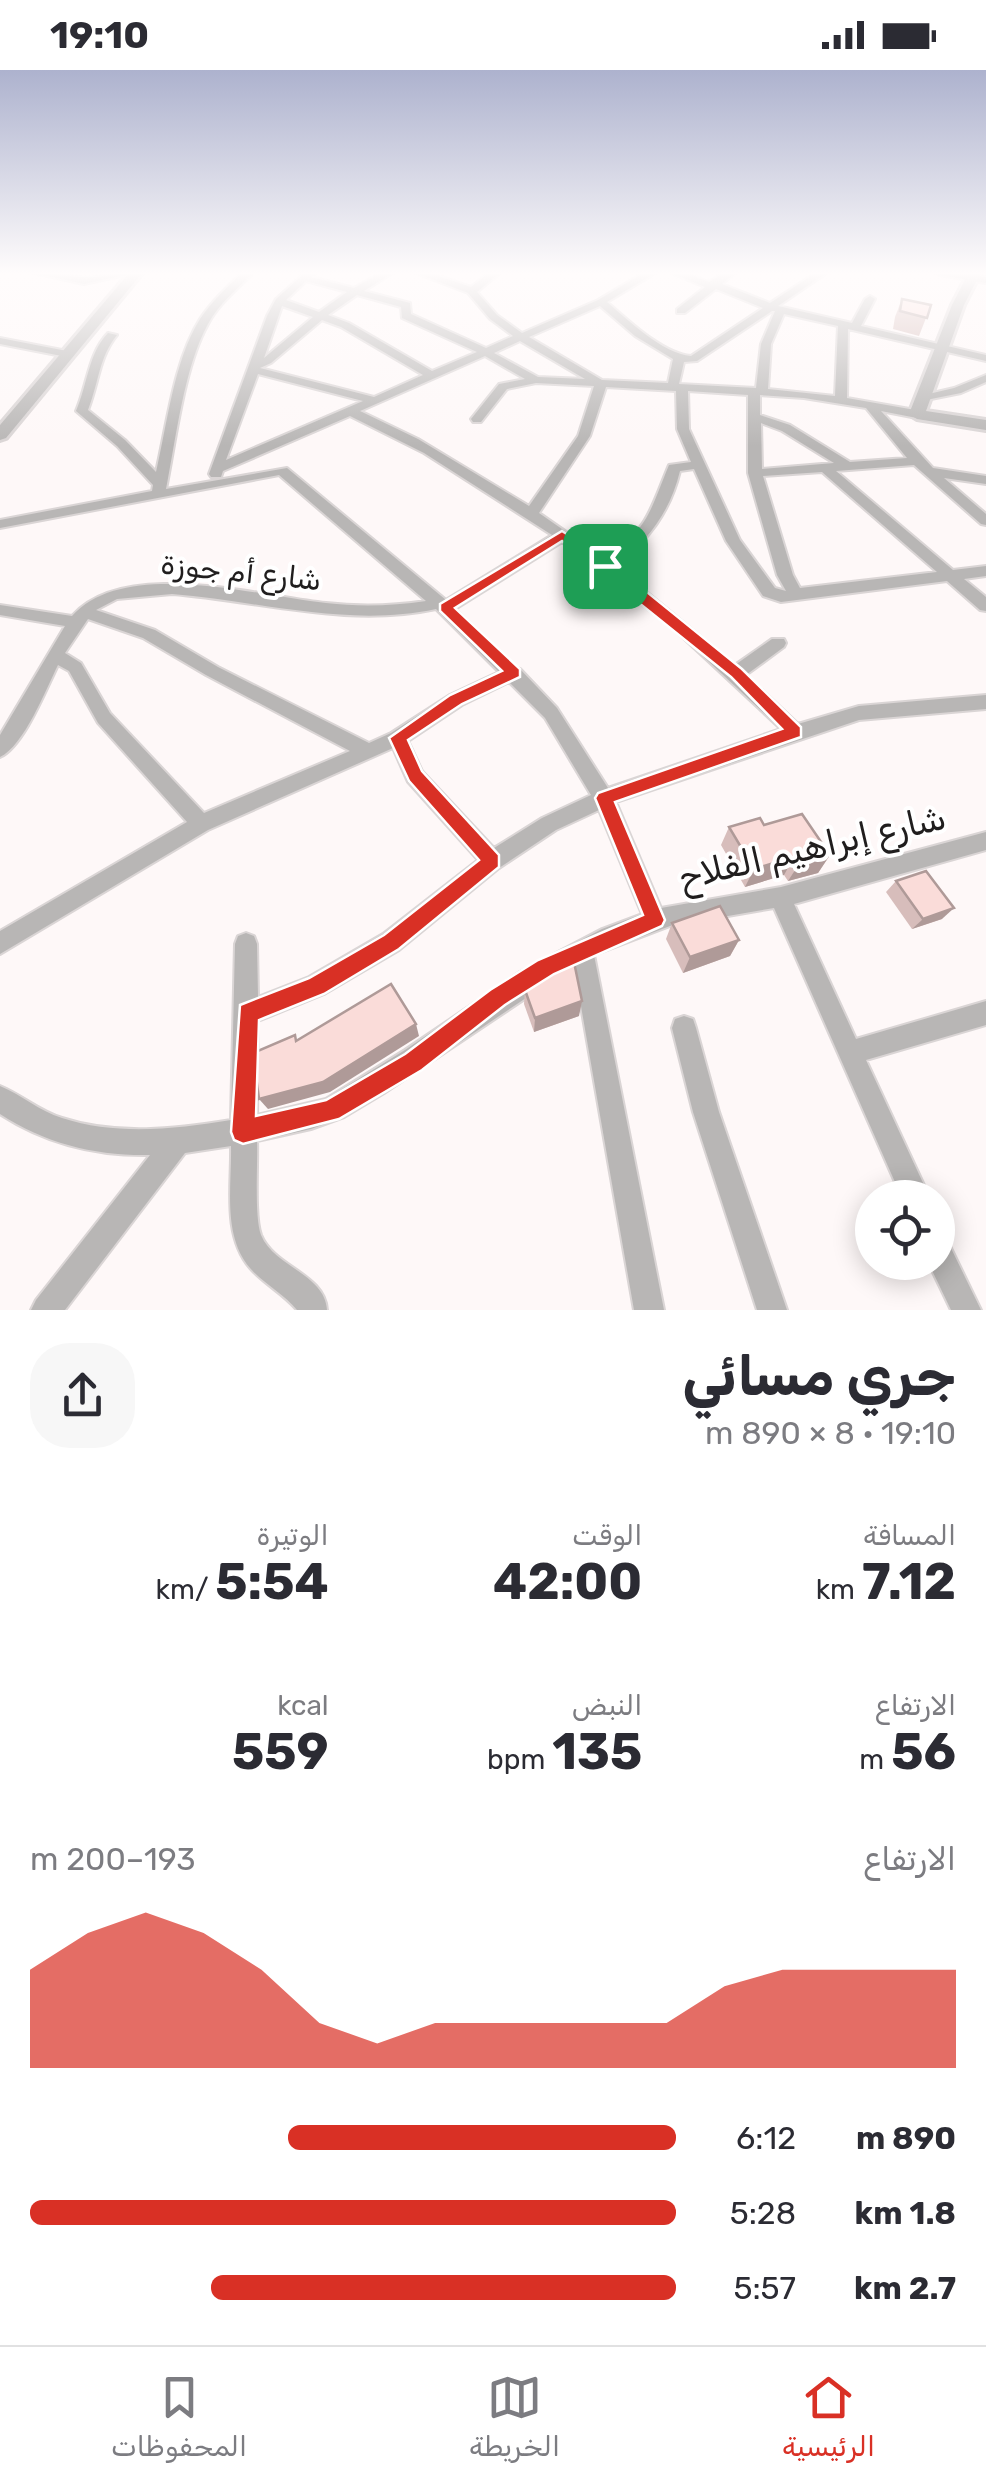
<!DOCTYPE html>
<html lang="ar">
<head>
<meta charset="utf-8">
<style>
  :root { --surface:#fff; --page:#f7f7f7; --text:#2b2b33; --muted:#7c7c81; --line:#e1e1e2; --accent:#d93025 }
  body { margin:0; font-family:Rubik,Vazirmatn,sans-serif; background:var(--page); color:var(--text); direction:rtl; height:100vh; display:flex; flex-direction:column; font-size:38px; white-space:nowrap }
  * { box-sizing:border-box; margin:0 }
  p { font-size:32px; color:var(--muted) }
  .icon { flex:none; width:55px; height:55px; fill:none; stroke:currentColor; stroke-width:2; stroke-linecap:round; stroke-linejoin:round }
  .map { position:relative; height:1240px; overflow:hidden; direction:ltr }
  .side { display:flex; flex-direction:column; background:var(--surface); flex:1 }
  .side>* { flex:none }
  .fabs { position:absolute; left:855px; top:1110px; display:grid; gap:20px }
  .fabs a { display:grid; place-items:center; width:100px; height:100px; border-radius:50%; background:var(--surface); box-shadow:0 5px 25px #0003; font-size:50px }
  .pin { position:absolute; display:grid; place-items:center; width:85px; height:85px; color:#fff; margin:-42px; border-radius:20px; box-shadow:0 5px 15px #0006 }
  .round { display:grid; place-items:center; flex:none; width:105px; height:105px; border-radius:40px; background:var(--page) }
  .head { display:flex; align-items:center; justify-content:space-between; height:170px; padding:0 30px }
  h1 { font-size:55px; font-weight:700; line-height:75px }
  .stats { display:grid; grid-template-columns:repeat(3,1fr); gap:15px; height:170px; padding:10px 30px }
  .stats div { display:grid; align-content:center }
  .stats b { font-size:50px; font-weight:700 }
  .stats small { font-size:28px; font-weight:400 }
  .stats p { font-size:28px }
  .chart { height:280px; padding:20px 30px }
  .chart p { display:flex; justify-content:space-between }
  .chart svg { width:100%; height:180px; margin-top:10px; fill:var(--accent); opacity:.7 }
  ul { padding:0 30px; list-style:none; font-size:32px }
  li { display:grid; grid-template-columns:160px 120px 1fr; align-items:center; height:75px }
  li i { height:25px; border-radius:12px; background:var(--accent) }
  .status { display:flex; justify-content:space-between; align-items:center; height:70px; padding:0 50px; background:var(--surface); direction:ltr }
  .status svg { height:28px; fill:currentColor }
  .dock { display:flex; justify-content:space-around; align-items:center; height:140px; border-top:2px solid var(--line); background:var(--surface); font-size:28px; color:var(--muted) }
  .dock a { display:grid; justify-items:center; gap:5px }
  .dock .current { color:var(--accent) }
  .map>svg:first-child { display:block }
</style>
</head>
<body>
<div class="status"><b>19:10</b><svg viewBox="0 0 49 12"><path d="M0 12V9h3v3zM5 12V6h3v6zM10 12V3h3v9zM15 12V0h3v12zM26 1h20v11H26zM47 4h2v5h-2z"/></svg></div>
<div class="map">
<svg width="986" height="1240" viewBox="0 0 986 1240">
  <rect width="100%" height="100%" fill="#fef8f8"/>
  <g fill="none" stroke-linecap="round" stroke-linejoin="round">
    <defs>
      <g id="minor">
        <path d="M 29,202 C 47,202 63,206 80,207 C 99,209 119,202 139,202 L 84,214 Z"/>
        <path d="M 243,202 L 254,202 C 238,219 219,233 208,254 C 184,297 176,369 166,419 L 287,398 L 446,530 L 552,465 L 424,383 L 350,346 L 223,401 L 221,407 L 211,407 L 209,404 L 267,246 L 276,229 L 306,202 L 317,202 L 311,207 L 354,218 L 382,202 L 394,202 L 364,221 L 410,233 L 411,244 L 486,278 L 513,266 L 490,249 L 468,223 L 413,202 L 427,202 L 471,217 L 490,202 L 501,202 L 477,222 L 497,245 L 522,263 L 598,230 L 645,202 L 657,202 L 607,232 C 628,250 663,284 691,286 L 763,238 L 716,219 L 685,243 L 677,243 L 677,239 L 705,217 L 669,202 L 683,202 L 709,212 L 725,202 L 736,202 L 722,214 L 770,233 L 817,202 L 828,202 L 778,236 L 852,253 L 865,229 L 870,226 L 875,229 L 861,256 L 986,285 L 986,291 L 848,259 L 847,328 L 921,341 L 923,344 L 917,348 L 881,341 L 933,398 L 986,406 L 986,414 L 944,408 L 986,444 L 986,455 L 981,454 L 914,395 L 836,401 L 953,500 L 986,496 L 986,506 L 964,509 L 986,527 L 986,541 L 980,540 L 947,511 L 781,532 L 763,526 L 726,471 L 694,399 L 680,401 C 670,442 648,471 615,496 L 735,595 L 772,569 L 784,569 L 786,573 L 784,577 L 746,605 L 798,654 L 859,636 L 986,625 L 986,639 L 859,650 L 616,732 L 661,838 L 781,817 L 986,762 L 986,780 L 794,834 L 856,969 L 986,931 L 986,955 L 866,990 L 930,1128 L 902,1128 L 774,838 L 670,856 L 594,885 L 664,1240 L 634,1240 L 574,896 L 384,1023 L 344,1047 L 311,1059 L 257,1071 C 258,1093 254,1146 261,1165 C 274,1197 325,1204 327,1240 L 297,1240 C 284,1224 264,1214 250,1198 C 222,1165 232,1116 231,1076 L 185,1083 L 65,1240 L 31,1240 L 36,1230 L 150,1085 C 96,1086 46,1074 0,1044 L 0,1016 C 22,1025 39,1041 62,1048 C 117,1066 176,1059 231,1050 L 235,874 L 238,866 L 246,863 L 254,866 L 257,874 L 258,927 L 309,907 L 383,864 L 478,790 L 408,712 L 393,678 L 208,760 L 0,884 L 0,861 L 187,752 L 98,653 L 69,601 L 58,595 C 46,619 24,676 0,687 L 0,665 L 65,556 L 0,545 L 0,535 L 72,546 C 124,487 257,526 326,533 C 359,537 393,536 426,531 L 279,405 L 0,458 L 0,450 L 152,421 L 153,415 L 117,376 L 76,341 C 88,313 88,284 108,263 L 117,265 C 99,287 99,312 88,340 L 125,370 L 156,402 C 167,355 174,290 200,249 C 212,231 227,217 243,202 ZM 306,211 L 347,222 L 319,242 L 286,230 ZM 357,225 L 401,237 L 402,248 L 477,282 L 432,301 L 349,253 L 328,245 ZM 282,236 L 313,247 L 264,288 ZM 600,236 L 635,266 L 673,289 L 668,313 L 602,310 L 529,267 ZM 772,241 L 775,241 L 761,274 L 756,318 L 679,314 L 684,292 L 697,291 ZM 784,244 L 838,256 L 835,326 L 768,319 L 771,274 ZM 322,250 L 341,257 L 423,305 L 374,327 L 260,298 L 271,293 ZM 520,271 L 585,309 L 538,307 L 494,283 ZM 485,286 L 525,309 L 499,314 L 471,349 L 473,352 L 481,352 L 507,319 L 536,313 L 594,316 L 578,366 L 529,436 L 418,369 L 360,341 ZM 258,304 L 363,331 L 226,390 ZM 606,317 L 676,321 L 677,359 L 691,392 L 669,395 C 649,443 650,456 605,489 L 539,443 L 590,366 ZM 688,321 L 748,325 L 748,403 L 777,505 L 786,521 L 775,518 L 740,470 L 689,359 ZM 760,325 L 804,328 L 866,338 L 907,388 L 850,392 L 790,355 L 760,345 ZM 761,353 L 782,361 L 834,393 L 762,399 ZM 822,402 L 937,502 L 800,518 L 793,505 L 763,406 ZM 562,472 L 676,561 L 781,659 L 608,718 L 557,638 L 520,599 L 515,597 L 455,539 ZM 172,524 C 260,531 348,558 436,539 L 499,602 L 450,625 L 391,663 L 369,673 L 218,597 L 155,560 L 96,540 L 117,529 ZM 88,549 L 143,568 L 206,605 L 350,681 L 204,743 L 110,643 L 81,593 L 65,583 ZM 509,612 L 545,648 L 591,725 L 542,748 L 494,778 L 422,701 L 408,671 L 462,635 ZM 599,740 L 642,844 L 602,859 L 520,902 L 405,980 L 326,1029 L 257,1045 L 258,951 L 324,924 L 399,880 L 499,798 L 556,760 Z"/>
        <polygon points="935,202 986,207 986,213 940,205"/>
        <polygon points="0,268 67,281 72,284 67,287 0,274"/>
        <polygon points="986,305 986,312 961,323 926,330 920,326 954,318"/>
        <polygon points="684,946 693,949 696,958 719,1042 787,1240 757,1240 693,1042 672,958 675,949"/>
        <polygon points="938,1168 948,1172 981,1240 951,1240 928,1192 938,1192"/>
      </g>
      <g id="tertiary">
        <polygon points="130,202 143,202 6,368 0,370 0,355"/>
        <polygon points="969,202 981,202 964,235 926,341 986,350 986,360 917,349 909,344 952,235"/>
      </g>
    </defs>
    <use href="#minor" stroke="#dad5d5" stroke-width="4"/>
    <use href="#tertiary" stroke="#dad5d5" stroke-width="6"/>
    <use href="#minor" fill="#b8b6b5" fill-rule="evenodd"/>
    <use href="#tertiary" fill="#b8b6b5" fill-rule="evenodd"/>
  </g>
  <g fill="#d7bdbb">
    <polygon points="902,229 931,235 919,266 893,259 895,247"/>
    <polygon points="764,755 830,785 818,803 788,811 784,805 745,817 721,775 729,757"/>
    <polygon points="896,811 942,849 912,859 886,822"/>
    <polygon points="672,853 739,870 730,886 683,903 666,869"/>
    <polygon points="525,920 579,946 534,962 524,934"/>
  </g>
  <g fill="#af9a98">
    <polygon points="830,785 818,803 788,811 799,794"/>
    <polygon points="794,787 784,805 745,817 754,799"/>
    <polygon points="954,838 942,849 912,859 923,849"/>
    <polygon points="739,870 730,886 683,903 690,887"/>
    <polygon points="582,931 579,946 534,962 535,948"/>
    <polygon points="416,954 419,966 330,1022 268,1039 259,1029"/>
  </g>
  <g fill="#fadcd9" stroke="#af9a98" stroke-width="2.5">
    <polygon points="902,229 931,235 927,248 900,241"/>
    <polygon points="802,744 830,785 799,794 794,787 754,799 729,757 760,748 764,755"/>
    <polygon points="926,801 954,838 923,849 896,811"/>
    <polygon points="720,836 739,870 690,887 672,853"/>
    <polygon points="574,892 582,931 535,948 525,920"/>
    <polygon points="391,914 416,954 323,1012 259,1029 253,983 295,965 296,971"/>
  </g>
  <linearGradient id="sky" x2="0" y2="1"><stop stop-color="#adb2ce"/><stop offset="0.54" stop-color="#fffcfc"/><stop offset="1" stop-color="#fffcfc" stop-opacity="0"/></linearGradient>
  <rect width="986" height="376" fill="url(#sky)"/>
  <path fill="#d93025" stroke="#fff" stroke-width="2.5" fill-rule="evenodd" d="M 562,461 L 610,492 L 742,599 L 801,657 L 801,667 L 615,732 L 665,850 L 662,856 L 554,904 L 505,935 L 422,1000 L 339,1049 L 243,1074 L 234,1070 L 231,1062 L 240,935 L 309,908 L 384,865 L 479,790 L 409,711 L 389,668 L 450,625 L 502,601 L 440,541 L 440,534 ZM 562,471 L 731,607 L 782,659 L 598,723 L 595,728 L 643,845 L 538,890 L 490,920 L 405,984 L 326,1030 L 256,1046 L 259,950 L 324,924 L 399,879 L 499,797 L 499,785 L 422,701 L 408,670 L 462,634 L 520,607 L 520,599 L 455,538 Z"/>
  <g text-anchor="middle" stroke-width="8" stroke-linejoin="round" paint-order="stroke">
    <g font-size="30" fill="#201e1e" stroke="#fff">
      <text transform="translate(241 502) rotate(6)" y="10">شارع أم جوزة</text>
    </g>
    <g font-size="35" fill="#201e1e" stroke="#fff">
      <text transform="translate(812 777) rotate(-13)" y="12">شارع إبراهيم الفلاح</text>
    </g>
  </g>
</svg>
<div class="fabs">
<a><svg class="icon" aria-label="locate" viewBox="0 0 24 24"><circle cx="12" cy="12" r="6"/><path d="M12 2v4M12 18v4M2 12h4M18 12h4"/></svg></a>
</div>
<div class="pin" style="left:605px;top:496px;background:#1e9e55"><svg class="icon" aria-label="arrive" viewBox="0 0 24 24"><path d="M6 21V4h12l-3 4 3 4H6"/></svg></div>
</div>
<section class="side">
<div class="head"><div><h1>جري مسائي</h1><p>19:10 · 8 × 890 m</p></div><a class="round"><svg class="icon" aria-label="share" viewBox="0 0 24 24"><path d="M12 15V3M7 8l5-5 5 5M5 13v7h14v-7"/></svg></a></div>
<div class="stats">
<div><p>المسافة</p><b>7.12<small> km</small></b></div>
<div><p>الوقت</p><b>42:00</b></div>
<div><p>الوتيرة</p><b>5:54<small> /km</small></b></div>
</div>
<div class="stats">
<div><p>الارتفاع</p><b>56<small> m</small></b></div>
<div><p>النبض</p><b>135<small> bpm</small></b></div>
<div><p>kcal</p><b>559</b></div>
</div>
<div class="chart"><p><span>الارتفاع</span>193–200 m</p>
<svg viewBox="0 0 160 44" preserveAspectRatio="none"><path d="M0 44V20L10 11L20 6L30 11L40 20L50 33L60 38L70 33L80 33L90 33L100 33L110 33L120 24L130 20L140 20L150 20L160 20V44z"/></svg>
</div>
<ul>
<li><b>890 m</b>6:12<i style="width:60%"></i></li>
<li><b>1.8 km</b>5:28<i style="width:100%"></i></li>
<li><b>2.7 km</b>5:57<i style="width:72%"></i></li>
</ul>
</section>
<nav class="dock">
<a class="current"><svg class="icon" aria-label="home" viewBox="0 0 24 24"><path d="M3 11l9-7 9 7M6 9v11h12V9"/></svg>الرئيسية</a>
<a><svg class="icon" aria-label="map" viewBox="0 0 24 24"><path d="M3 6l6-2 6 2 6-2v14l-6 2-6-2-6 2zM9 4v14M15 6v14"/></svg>الخريطة</a>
<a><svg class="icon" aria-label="saved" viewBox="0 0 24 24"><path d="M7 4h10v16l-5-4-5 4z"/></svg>المحفوظات</a>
</nav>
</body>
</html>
